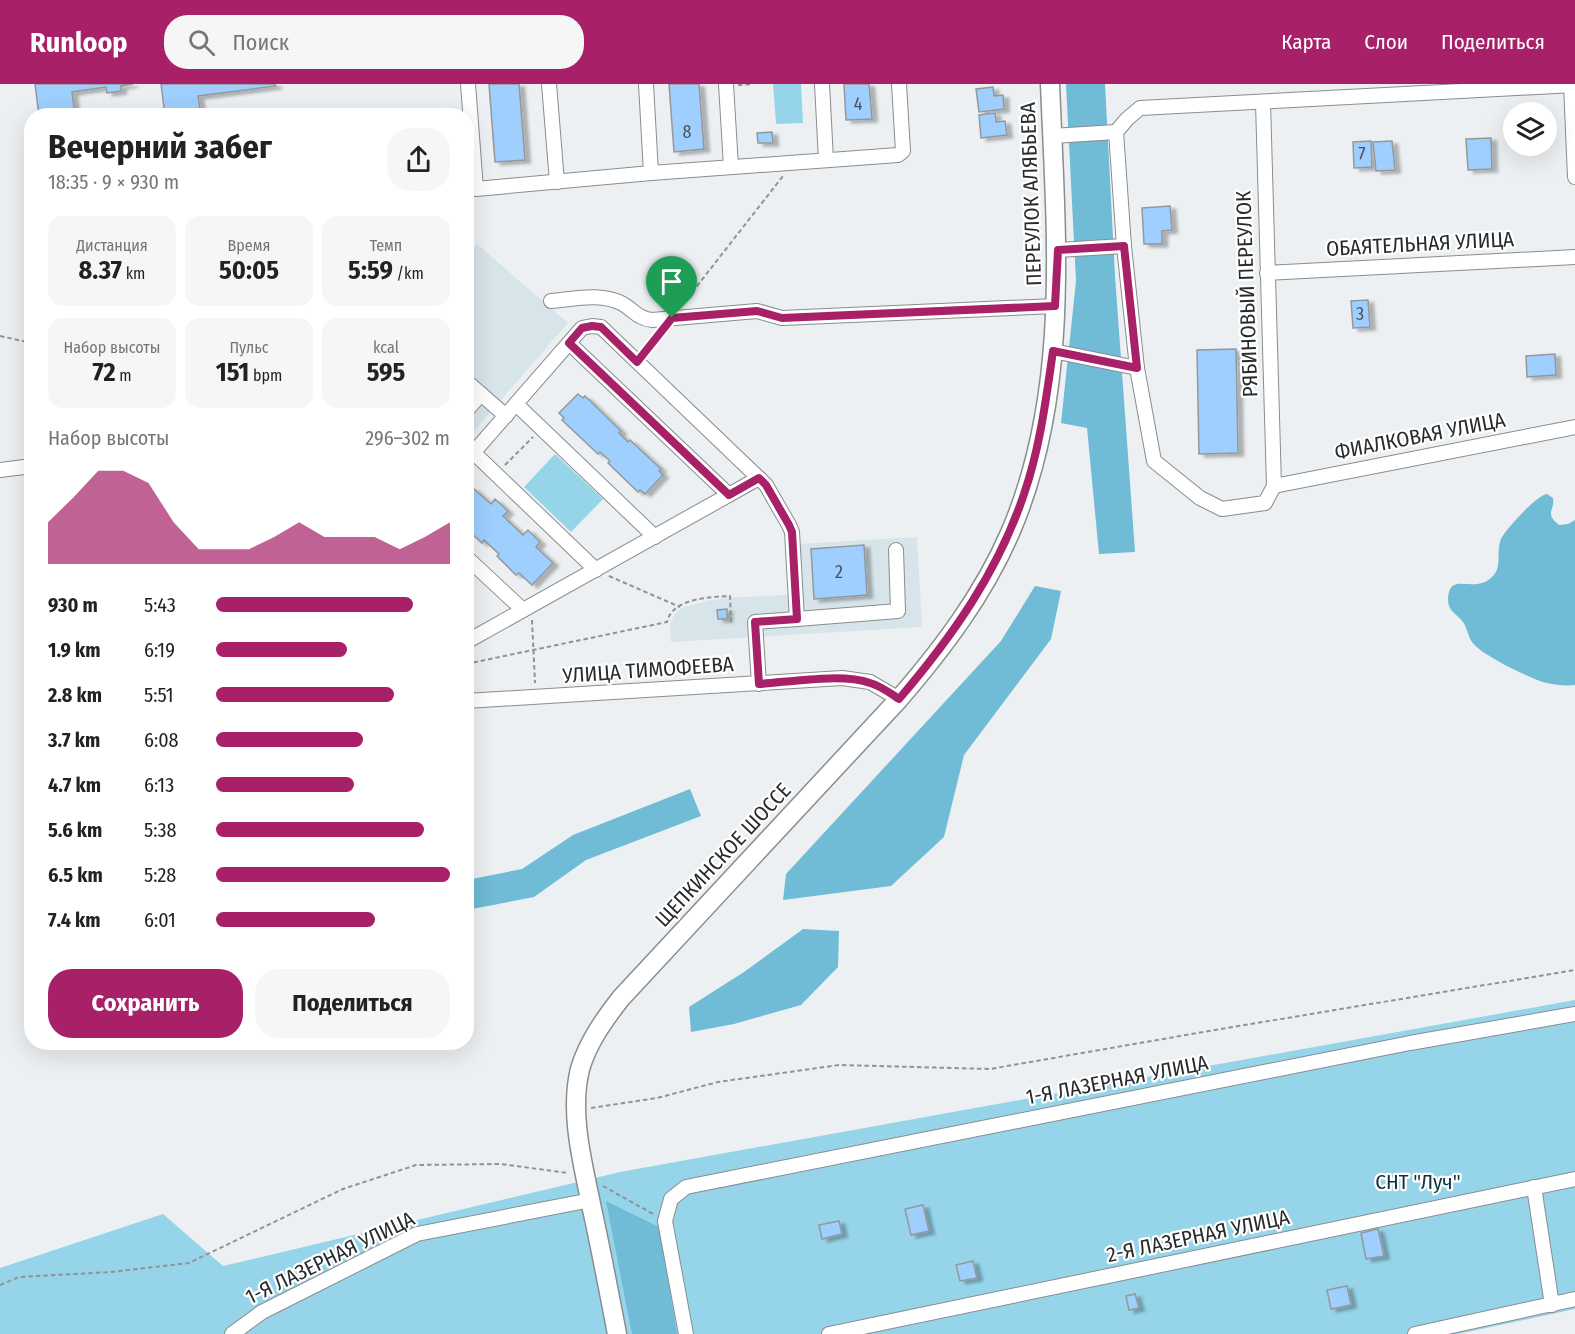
<!DOCTYPE html>
<html lang="ru">
<head>
<meta charset="utf-8">
<style>
  :root { --surface:#fff; --page:#f6f6f6; --text:#222; --muted:#767676; --accent:#a72068 }
  body { margin:0; font-family:"Fira Sans Condensed",sans-serif; background:var(--page); color:var(--text); height:100vh; display:flex; flex-direction:column; font-size:22px; white-space:nowrap }
  * { box-sizing:border-box; margin:0 }
  p { font-size:20px; color:var(--muted) }
  .icon { flex:none; width:33px; height:33px; fill:none; stroke:currentColor; stroke-width:2; stroke-linecap:round; stroke-linejoin:round }
  .map { position:relative; flex:1; overflow:hidden }
  .details { position:absolute; left:24px; top:24px; width:450px; height:942px; display:flex; flex-direction:column; background:var(--surface); border-radius:24px; box-shadow:0 6px 24px #0002 }
  .details>* { flex:none }
  .fabs { position:absolute; left:1503px; top:18px; display:grid; gap:12px }
  .fabs a { display:grid; place-items:center; width:54px; height:54px; border-radius:50%; background:var(--surface); box-shadow:0 6px 24px #0002; font-size:30px }
  .pin { position:absolute; display:grid; place-items:center; width:51px; height:51px; color:#fff; margin:-62px -26px; border-radius:50% 50% 50% 0; rotate:-45deg; box-shadow:0 0 6px #0007 }
  .pin .icon { rotate:45deg }
  .round { display:grid; place-items:center; flex:none; width:63px; height:63px; border-radius:24px; background:var(--page) }
  .head { display:flex; align-items:center; justify-content:space-between; height:102px; padding:0 24px }
  h1 { font-size:33px; font-weight:700; line-height:45px }
  .figures { display:grid; grid-template-columns:repeat(3,1fr); gap:9px; height:102px; padding:6px 24px }
  .figures div { display:grid; align-content:center; border-radius:15px; background:var(--page); text-align:center }
  .figures b { font-size:26px; font-weight:700 }
  .figures small { font-size:16px; font-weight:400 }
  .figures p { font-size:16px }
  .chart { height:168px; padding:12px 24px }
  .chart p { display:flex; justify-content:space-between }
  .chart svg { width:100%; height:108px; margin-top:6px; fill:var(--accent); opacity:.7 }
  .button { display:flex; gap:12px; margin-top:auto; padding:12px 24px }
  .button a { flex:1; height:69px; border-radius:24px; background:var(--accent); color:#fff; font-size:24px; font-weight:700; line-height:69px; text-align:center }
  .button a+a { background:var(--page); color:var(--text) }
  ul { padding:0 24px; list-style:none; font-size:20px }
  li { display:grid; grid-template-columns:96px 72px 1fr; align-items:center; height:45px }
  li i { height:15px; border-radius:8px; background:var(--accent) }
  header { display:flex; align-items:center; gap:36px; box-sizing:border-box; height:84px; padding:0 30px; background:var(--accent); color:#fff }
  header strong { font-size:28px }
  nav { display:flex; gap:33px; margin-inline-start:auto; font-size:21px }
  .search { width:420px; height:54px; background:var(--page); display:flex; align-items:center; gap:15px; box-sizing:border-box; padding:0 21px; border-radius:24px; color:var(--muted); font-size:22px }
  .map>svg:first-child { display:block }
</style>
</head>
<body>
<header>
<strong>Runloop</strong>
<div class="search"><svg class="icon" aria-label="search" viewBox="0 0 24 24"><circle cx="10" cy="10" r="6"/><path d="M15 15l6 6"/></svg>Поиск</div>
<nav><a>Карта</a><a>Слои</a><a>Поделиться</a></nav>
</header>
<div class="map">
<svg width="1575" height="1250" viewBox="0 0 1575 1250">
  <defs>
    <filter id="shadow"><feDropShadow dx="5.5" dy="3" stdDeviation="1.5" flood-color="#0004"/></filter>
  </defs>
  <rect width="100%" height="100%" fill="#ecf0f2"/>
  <g fill="#d7e4e9">
    <polygon points="477,160 568,239 467,355 467,173"/>
    <polygon points="917,453 922,543 671,558 670,540 674,531 682,524 707,517 727,514 802,510 799,460"/>
  </g>
  <g fill="#96d4ea">
    <polygon points="773,0 801,0 803,39 776,40"/>
    <polygon points="555,370 603,415 571,448 524,403"/>
    <polygon points="1575,916 1575,1225 1458,1250 0,1250 0,1184 163,1130 223,1182 620,1088"/>
  </g>
  <g fill="#70bbd6">
    <polygon points="1066,0 1105,0 1115,192 1135,468 1099,470 1087,344 1061,339 1076,197"/>
    <path d="M 1547,410 L 1553,414 C 1555,427 1544,429 1559,441 L 1568,440 L 1575,436 L 1575,601 C 1565,602 1554,601 1543,598 C 1528,593 1481,571 1472,558 C 1468,552 1467,544 1463,538 C 1457,530 1448,527 1448,516 C 1449,485 1474,512 1493,492 C 1503,482 1495,465 1502,453 C 1507,444 1537,411 1547,410 Z"/>
    <polygon points="1035,502 1061,507 1051,555 964,671 944,753 891,802 783,816 786,790 1001,557"/>
    <polygon points="690,705 701,732 586,776 534,813 467,826 467,796 522,785 573,751"/>
    <polygon points="803,845 839,847 838,883 801,921 734,940 691,948 689,923 744,888"/>
    <polygon points="606,1117 659,1143 677,1250 632,1250"/>
  </g>
  <g fill="#9fcfff" stroke="#95989a" stroke-width="1.5" filter="url(#shadow)">
    <polygon points="35,0 133,0 121,2 121,7 107,9 106,3 72,8 75,32 39,32"/>
    <polygon points="161,0 275,0 276,2 198,12 201,32 165,32"/>
    <polygon points="489,0 519,0 525,76 495,78"/>
    <polygon points="669,0 699,0 704,65 674,68"/>
    <polygon points="844,0 869,0 872,35 846,36"/>
    <polygon points="993,3 994,12 1003,11 1004,25 979,28 976,5"/>
    <polygon points="995,29 996,38 1005,37 1007,51 981,54 979,31"/>
    <polygon points="772,48 773,59 758,59 757,49"/>
    <polygon points="1491,54 1492,85 1468,86 1466,55"/>
    <polygon points="1371,57 1372,83 1354,84 1353,58"/>
    <polygon points="1392,57 1395,86 1376,87 1373,58"/>
    <polygon points="1170,122 1172,146 1162,147 1162,160 1144,160 1142,124"/>
    <polygon points="1368,216 1370,243 1353,244 1351,217"/>
    <polygon points="1236,265 1238,369 1199,370 1197,266"/>
    <polygon points="1555,270 1556,291 1527,293 1526,272"/>
    <polygon points="578,310 583,314 585,312 621,347 619,349 628,358 630,356 661,385 659,387 663,391 645,410 640,406 638,408 608,379 610,377 600,368 598,370 562,336 564,334 559,329"/>
    <polygon points="473,404 491,420 495,415 508,427 503,432 523,451 528,446 540,458 536,463 553,479 532,501 519,489 516,491 497,472 499,470 484,456 482,459 466,444 466,411"/>
    <polygon points="864,461 867,511 814,515 811,465"/>
    <polygon points="727,525 727,535 718,535 717,526"/>
    <polygon points="923,1121 929,1147 911,1151 905,1125"/>
    <polygon points="839,1137 842,1150 822,1155 819,1141"/>
    <polygon points="1378,1145 1384,1172 1366,1175 1361,1149"/>
    <polygon points="973,1177 977,1194 960,1197 956,1181"/>
    <polygon points="1347,1202 1351,1221 1331,1225 1327,1206"/>
    <polygon points="1135,1210 1139,1224 1129,1226 1126,1212"/>
  </g>
  <g fill="none" stroke-linecap="round" stroke-linejoin="round">
    <defs>
      <g id="minor">
        <polyline points="468,0 476,105 651,89 898,71 903,67 899,0"/>
        <polyline points="549,0 557,98"/>
        <polyline points="646,0 651,89"/>
        <polyline points="726,0 731,83"/>
        <polyline points="822,0 826,76"/>
        <polyline points="1571,1 1575,93"/>
        <polyline points="1116,48 1124,162 1137,284 1154,377 1200,414 1222,425 1265,419 1274,402 1263,18"/>
        <polyline points="1052,52 1116,48 1127,35 1140,24 1575,1"/>
        <polyline points="1058,166 1124,162"/>
        <polyline points="1267,189 1575,173"/>
        <path d="M 551,217 C 574,215 602,208 623,220 C 633,226 639,235 652,236 L 757,227 L 782,234 L 1055,222"/>
        <polyline points="569,259 729,411"/>
        <polyline points="1053,267 1137,284"/>
        <polyline points="466,297 506,332"/>
        <polyline points="516,320 655,453"/>
        <polyline points="466,327 481,310"/>
        <polyline points="474,369 596,486"/>
        <polyline points="466,377 582,244 592,242 601,243 766,401 789,441 792,448 797,535 755,538 759,600"/>
        <polyline points="0,386 32,382"/>
        <polyline points="1274,402 1575,343"/>
        <polyline points="466,473 523,526"/>
        <polyline points="797,535 898,527 896,466"/>
        <polyline points="466,558 759,394"/>
        <polyline points="466,617 842,594 870,598 899,615"/>
        <polyline points="1534,1103 1552,1221"/>
        <polyline points="232,1250 262,1228 417,1150 591,1116"/>
        <polyline points="686,1250 665,1137 671,1115 686,1103 1410,959 1575,930"/>
        <polyline points="829,1250 1575,1095"/>
        <polyline points="1415,1250 1575,1215"/>
      </g>
      <path id="major" d="M 617,1250 C 609,1208 601,1166 592,1125 C 583,1080 569,1030 580,985 C 588,958 604,936 621,914 L 899,615 C 943,564 983,511 1010,449 C 1071,308 1056,150 1050,0"/>
    </defs>
    <use href="#minor" stroke="#898d8f" stroke-width="16"/>
    <use href="#major" stroke="#898d8f" stroke-width="21"/>
    <g stroke="#909294" stroke-width="2" stroke-dasharray="4.5 3" stroke-linecap="butt">
      <polyline points="738,1 752,0"/>
      <polyline points="683,220 783,92"/>
      <polyline points="0,252 32,259"/>
      <polyline points="646,267 661,248"/>
      <polyline points="505,381 533,353"/>
      <polyline points="609,492 680,523"/>
      <polyline points="532,536 535,599"/>
      <path d="M 466,580 L 667,538 C 672,514 711,513 730,512 L 731,539"/>
      <polyline points="591,1024 657,1014 718,998 839,981 990,985 1209,947 1575,886"/>
      <polyline points="603,1102 653,1130"/>
      <polyline points="0,1201 19,1193 111,1188 189,1179 343,1105 416,1081 501,1080 568,1089"/>
    </g>
    <use href="#minor" stroke="#fff" stroke-width="14"/>
    <use href="#major" stroke="#fff" stroke-width="18"/>
  </g>
  <g fill="none" stroke-linecap="round" stroke-linejoin="round">
    <defs>
      <path id="route" d="M 1124,162 L 1137,284 L 1053,267 C 1046,315 1040,364 1024,410 C 998,488 952,553 899,615 C 890,609 881,602 870,599 C 842,589 790,598 759,600 L 755,538 L 797,535 L 792,448 L 789,441 L 766,401 L 759,394 L 729,411 L 569,259 L 582,244 L 592,242 L 601,243 L 637,278 L 672,234 L 757,227 L 782,234 L 1055,222 L 1058,166 Z"/>
    </defs>
    <use href="#route" stroke="#fff" stroke-width="12"/>
    <use href="#route" stroke="#a72068" stroke-width="8"/>
  </g>
  <g text-anchor="middle" stroke-width="4.5" stroke-linejoin="round" paint-order="stroke">
    <g font-size="18" fill="#465360">
      <text x="858" y="26">4</text>
      <text x="687" y="54">8</text>
      <text x="1362" y="76">7</text>
      <text x="1360" y="236">3</text>
      <text x="839" y="494">2</text>
    </g>
    <g font-size="21" fill="#292a2b" stroke="#fff">
      <text transform="translate(1031 110) rotate(-92)" y="7">ПЕРЕУЛОК АЛЯБЬЕВА</text>
      <text transform="translate(1420 160) rotate(-3)" y="7">ОБАЯТЕЛЬНАЯ УЛИЦА</text>
      <text transform="translate(1247 210) rotate(-92)" y="7">РЯБИНОВЫЙ ПЕРЕУЛОК</text>
      <text transform="translate(1420 352) rotate(-11)" y="7">ФИАЛКОВАЯ УЛИЦА</text>
      <text transform="translate(648 586) rotate(-4)" y="7">УЛИЦА ТИМОФЕЕВА</text>
      <text transform="translate(723 771) rotate(-47)" y="7">ЩЕПКИНСКОЕ ШОССЕ</text>
      <text transform="translate(1117 996) rotate(-11)" y="7">1-Я ЛАЗЕРНАЯ УЛИЦА</text>
      <text transform="translate(1198 1152) rotate(-12)" y="7">2-Я ЛАЗЕРНАЯ УЛИЦА</text>
      <text transform="translate(330 1174) rotate(-26)" y="7">1-Я ЛАЗЕРНАЯ УЛИЦА</text>
    </g>
    <g font-size="21" fill="#0e323e" stroke="#fff">
      <text x="1418" y="1105">СНТ "Луч"</text>
    </g>
  </g>
</svg>
<div class="fabs">
<a><svg class="icon" aria-label="layers" viewBox="0 0 24 24"><path d="M12 4l9 5-9 5-9-5zM3 14l9 5 9-5"/></svg></a>
</div>
<div class="pin" style="left:672px;top:234px;background:#1e9e55"><svg class="icon" aria-label="arrive" viewBox="0 0 24 24"><path d="M6 21V4h12l-3 4 3 4H6"/></svg></div>
<section class="details">
<div class="head"><div><h1>Вечерний забег</h1><p>18:35 · 9 × 930 m</p></div><a class="round"><svg class="icon" aria-label="share" viewBox="0 0 24 24"><path d="M12 15V3M7 8l5-5 5 5M5 13v7h14v-7"/></svg></a></div>
<div class="figures">
<div><p>Дистанция</p><b>8.37<small> km</small></b></div>
<div><p>Время</p><b>50:05</b></div>
<div><p>Темп</p><b>5:59<small> /km</small></b></div>
</div>
<div class="figures">
<div><p>Набор высоты</p><b>72<small> m</small></b></div>
<div><p>Пульс</p><b>151<small> bpm</small></b></div>
<div><p>kcal</p><b>595</b></div>
</div>
<div class="chart"><p><span>Набор высоты</span>296–302 m</p>
<svg viewBox="0 0 160 44" preserveAspectRatio="none"><path d="M0 44V27L10 17L20 6L30 6L40 11L50 27L60 38L70 38L80 38L90 33L100 27L110 33L120 33L130 33L140 38L150 33L160 27V44z"/></svg>
</div>
<ul>
<li><b>930 m</b>5:43<i style="width:84%"></i></li>
<li><b>1.9 km</b>6:19<i style="width:56%"></i></li>
<li><b>2.8 km</b>5:51<i style="width:76%"></i></li>
<li><b>3.7 km</b>6:08<i style="width:63%"></i></li>
<li><b>4.7 km</b>6:13<i style="width:59%"></i></li>
<li><b>5.6 km</b>5:38<i style="width:89%"></i></li>
<li><b>6.5 km</b>5:28<i style="width:100%"></i></li>
<li><b>7.4 km</b>6:01<i style="width:68%"></i></li>
</ul>
<div class="button"><a>Сохранить</a><a>Поделиться</a></div>
</section>
</div>
</body>
</html>
